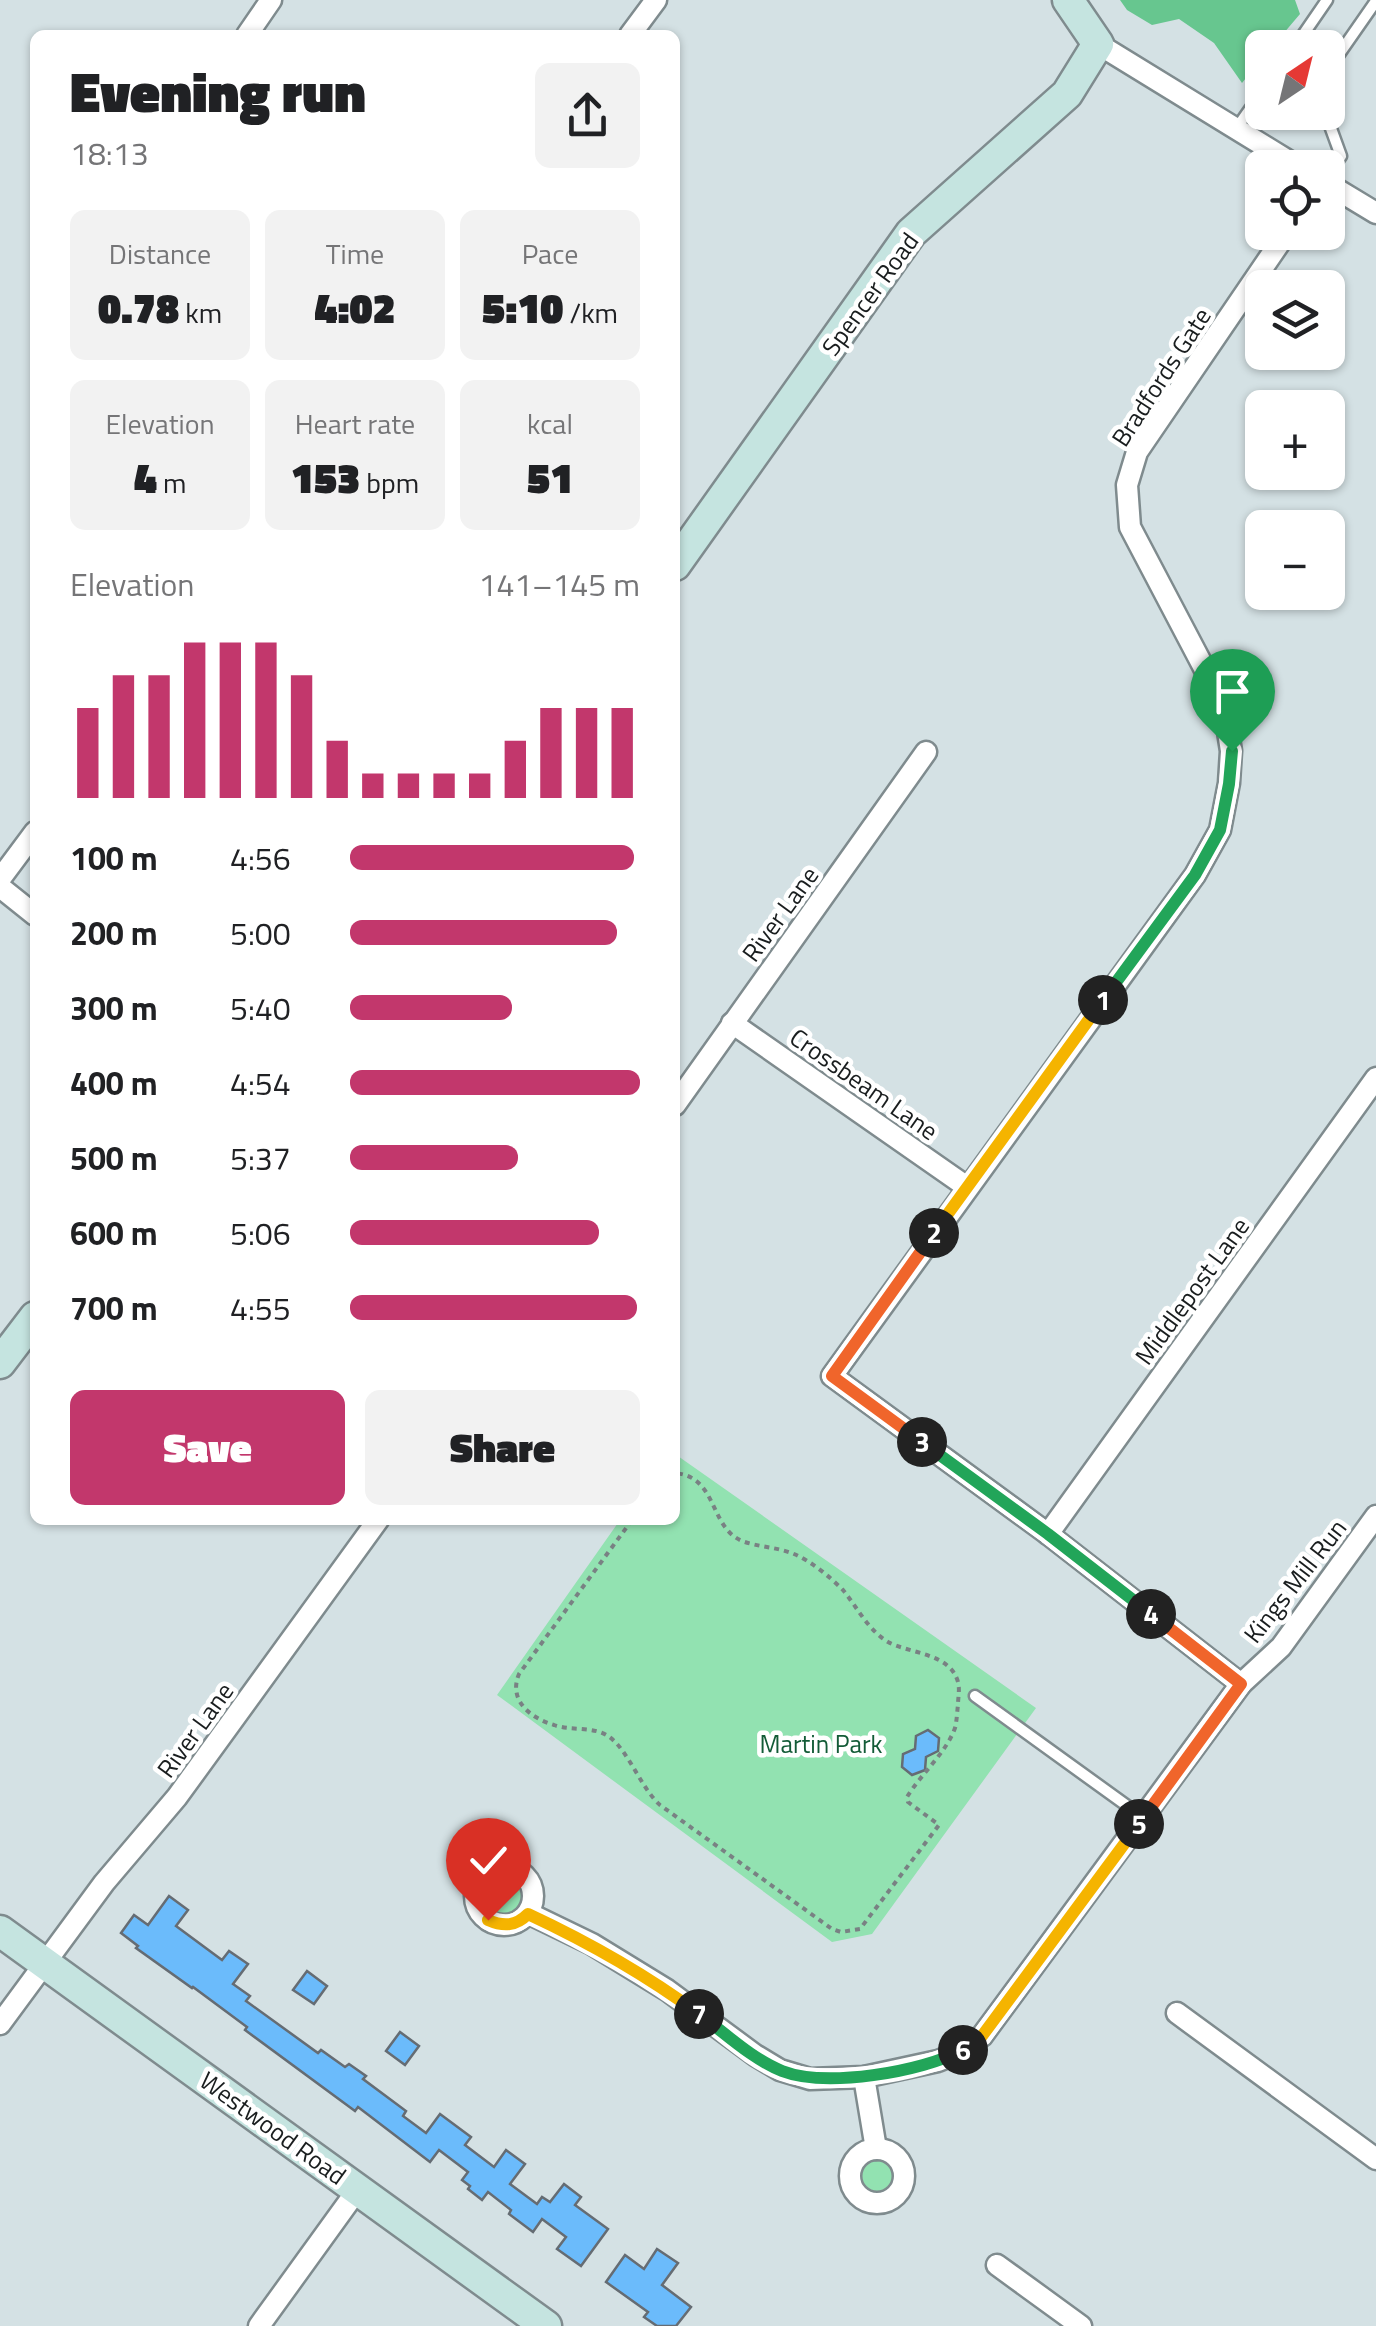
<!DOCTYPE html>
<html lang="en">
<head>
<meta charset="utf-8">
<style>
  :root { --surface:#fff; --page:#f2f2f2; --text:#202124; --muted:#757577; --accent:#c2376c }
  body { margin:0; font-family:"Titillium Web",sans-serif; background:var(--page); color:var(--text); height:100vh; display:flex; flex-direction:column; font-size:38px; white-space:nowrap }
  * { box-sizing:border-box; margin:0 }
  p { font-size:32px; color:var(--muted) }
  .icon { flex:none; width:55px; height:55px; fill:none; stroke:currentColor; stroke-width:2; stroke-linecap:round; stroke-linejoin:round }
  .map { position:relative; flex:1; overflow:hidden }
  .side { position:absolute; left:30px; top:30px; width:650px; height:1495px; display:flex; flex-direction:column; background:var(--surface); border-radius:15px; box-shadow:0 2px 8px #0004 }
  .side>* { flex:none }
  .needle { width:65px; rotate:35deg }
  .buttons { position:absolute; left:1245px; top:30px; display:grid; gap:20px }
  .buttons a { display:grid; place-items:center; width:100px; height:100px; border-radius:15px; background:var(--surface); box-shadow:0 2px 8px #0004; font-size:50px }
  .pin { position:absolute; display:grid; place-items:center; width:85px; height:85px; color:#fff; margin:-102px -42px; border-radius:50% 50% 50% 0; rotate:-45deg; box-shadow:0 0 10px #0007 }
  .pin .icon { rotate:45deg }
  .km { position:absolute; width:50px; height:50px; margin:-25px; border-radius:50%; background:#222; color:#fff; font-size:28px; line-height:50px; text-align:center }
  .round { display:grid; place-items:center; flex:none; width:105px; height:105px; border-radius:15px; background:var(--page) }
  .summary { display:flex; align-items:center; justify-content:space-between; height:170px; padding:0 40px }
  h1 { font-size:55px; font-weight:800; line-height:75px }
  .metrics { display:grid; grid-template-columns:repeat(3,1fr); gap:15px; height:170px; padding:10px 40px }
  .metrics div { display:grid; align-content:center; border-radius:15px; background:var(--page); text-align:center }
  .metrics b { font-size:42px; font-weight:800 }
  .metrics small { font-size:28px; font-weight:400 }
  .metrics p { font-size:28px }
  .chart { height:280px; padding:20px 40px }
  .chart p { display:flex; justify-content:space-between }
  .chart svg { width:100%; height:180px; margin-top:10px; stroke:var(--accent); stroke-width:6 }
  .primary-button { display:flex; gap:20px; margin-top:auto; padding:20px 40px }
  .primary-button a { flex:1; height:115px; border-radius:15px; background:var(--accent); color:#fff; font-size:40px; font-weight:800; line-height:115px; text-align:center }
  .primary-button a+a { background:var(--page); color:var(--text) }
  ul { padding:0 40px; list-style:none; font-size:32px }
  li { display:grid; grid-template-columns:160px 120px 1fr; align-items:center; height:75px }
  li i { height:25px; border-radius:12px; background:var(--accent) }
  .map>svg:first-child { display:block }
</style>
</head>
<body>
<div class="map">
<svg width="1376" height="2326" viewBox="0 0 1376 2326">
  <rect width="100%" height="100%" fill="#d4e1e4"/>
  <g fill="#92e2b1">
    <polygon points="675,1454 1036,1708 872,1934 832,1942 497,1695 620,1520 675,1520"/>
    <circle cx="504" cy="1896" r="18"/>
    <circle cx="878" cy="2174" r="18"/>
  </g>
  <polygon fill="#67c68f" points="1120,0 1295,0 1300,14 1272,47 1262,48 1262,58 1242,83 1214,43 1179,19 1152,25 1127,10"/>
  <g fill="#6bbbfb" stroke="#656c73" stroke-width="2.5">
    <polygon points="928,1730 939,1738 938,1751 926,1757 925,1770 912,1775 902,1767 903,1754 915,1749 916,1736"/>
    <polygon points="169,1896 188,1910 176,1926 222,1960 229,1951 248,1964 233,1984 250,1996 246,2001 318,2053 321,2050 345,2067 349,2064 366,2076 363,2079 406,2111 403,2116 426,2133 440,2114 471,2137 465,2145 494,2167 506,2150 525,2164 510,2184 537,2204 542,2197 550,2202 564,2184 581,2197 575,2205 608,2229 581,2266 557,2249 566,2237 542,2219 533,2232 509,2214 511,2210 488,2192 482,2200 468,2189 470,2186 462,2180 468,2172 439,2150 430,2162 358,2107 355,2111 245,2030 247,2027 193,1987 192,1988 136,1948 138,1946 121,1933 134,1915 148,1925"/>
    <polygon points="307,1971 327,1986 314,2004 293,1990"/>
    <polygon points="400,2032 419,2046 405,2065 386,2051"/>
    <polygon points="657,2249 678,2263 662,2285 691,2307 676,2326 657,2326 644,2317 648,2312 606,2282 625,2255 644,2269"/>
  </g>
  <g fill="none" stroke-linecap="round" stroke-linejoin="round">
    <defs>
      <g id="lane">
        <polyline points="1294,48 1327,0"/>
        <polyline points="1328,70 1376,1"/>
        <polyline points="1325,112 1341,156 1328,174"/>
        <polyline points="1236,129 1262,92"/>
        <polyline points="975,1696 1144,1818"/>
      </g>
      <g id="street">
        <polyline points="247,35 271,0"/>
        <polyline points="630,35 656,0"/>
        <polyline points="1098,44 1300,168"/>
        <polyline points="1328,184 1376,213"/>
        <polyline points="0,879 35,832"/>
        <polyline points="0,887 35,915"/>
        <polyline points="732,1023 967,1187"/>
        <polyline points="675,1105 926,752"/>
        <polyline points="1048,1534 1376,1078"/>
        <polyline points="1241,1684 1048,1534 832,1376 1195,875 1220,830 1229,783 1231,751 1224,706 1130,527 1127,485 1137,452 1287,232"/>
        <circle cx="504" cy="1896" r="29"/>
        <polyline points="528,1913 592,1944 667,1990 755,2055 780,2070 810,2079 864,2077 938,2061 960,2052 982,2036 1241,1684 1281,1647 1376,1516"/>
        <polyline points="1177,2013 1376,2159"/>
        <polyline points="0,2024 104,1883 177,1797 378,1520"/>
        <polyline points="864,2077 876,2149"/>
        <circle cx="877" cy="2176" r="27"/>
        <polyline points="997,2265 1081,2326"/>
        <polyline points="259,2326 358,2189"/>
      </g>
      <g id="secondary">
        <polyline points="675,565 911,233 1067,94 1098,44 1068,0"/>
        <polyline points="0,1363 35,1317"/>
        <polyline points="0,1931 546,2326"/>
      </g>
    </defs>
    <use href="#lane" stroke="#7f8b8e" stroke-width="15"/>
    <use href="#street" stroke="#7f8b8e" stroke-width="25"/>
    <use href="#secondary" stroke="#7f8b8e" stroke-width="35"/>
    <path stroke="#798183" stroke-width="4" stroke-dasharray="5 5" stroke-linecap="butt" d="M 632,1520 L 519,1674 C 508,1700 530,1718 554,1725 C 570,1731 593,1726 608,1736 C 628,1749 640,1787 660,1805 L 832,1929 L 841,1932 L 860,1929 L 939,1825 L 908,1802 L 907,1797 C 921,1774 946,1753 955,1728 C 957,1720 957,1712 958,1705 C 958,1697 960,1690 958,1682 C 950,1653 911,1654 888,1642 C 868,1630 857,1607 843,1590 C 830,1577 811,1561 794,1554 C 777,1547 758,1547 742,1541 C 709,1527 718,1477 675,1473"/>
    <use href="#lane" stroke="#fff" stroke-width="10"/>
    <use href="#street" stroke="#fff" stroke-width="20"/>
    <use href="#secondary" stroke="#c5e4e0" stroke-width="30"/>
  </g>
  <g fill="none" stroke-linecap="round" stroke-linejoin="round">
    <defs>
      <polyline id="split-1" points="1103,1000 1195,875 1220,830 1229,784 1232,751"/>
      <polyline id="split-2" points="934,1233 1103,1000"/>
      <polyline id="split-3" points="922,1442 832,1376 934,1233"/>
      <polyline id="split-4" points="922,1442 1048,1534 1151,1614"/>
      <polyline id="split-5" points="1139,1824 1241,1684 1151,1614"/>
      <polyline id="split-6" points="963,2050 982,2036 1139,1824"/>
      <path id="split-7" d="M 699,2014 C 725,2033 752,2059 782,2071 C 826,2088 921,2072 963,2050"/>
      <path id="split-8" d="M 488,1920 C 504,1927 516,1926 528,1914 C 588,1942 645,1974 699,2014"/>
    </defs>
    <use href="#split-1" stroke="#fff" stroke-width="20"/>
    <use href="#split-2" stroke="#fff" stroke-width="20"/>
    <use href="#split-3" stroke="#fff" stroke-width="20"/>
    <use href="#split-4" stroke="#fff" stroke-width="20"/>
    <use href="#split-5" stroke="#fff" stroke-width="20"/>
    <use href="#split-6" stroke="#fff" stroke-width="20"/>
    <use href="#split-7" stroke="#fff" stroke-width="20"/>
    <use href="#split-8" stroke="#fff" stroke-width="20"/>
    <use href="#split-1" stroke="#22a559" stroke-width="12"/>
    <use href="#split-2" stroke="#f5b400" stroke-width="12"/>
    <use href="#split-3" stroke="#f0652b" stroke-width="12"/>
    <use href="#split-4" stroke="#22a559" stroke-width="12"/>
    <use href="#split-5" stroke="#f0652b" stroke-width="12"/>
    <use href="#split-6" stroke="#f5b400" stroke-width="12"/>
    <use href="#split-7" stroke="#22a559" stroke-width="12"/>
    <use href="#split-8" stroke="#f5b400" stroke-width="12"/>
  </g>
  <g text-anchor="middle" stroke-width="9" stroke-linejoin="round" paint-order="stroke">
    <g font-size="25" fill="#191d1e" stroke="#fff">
      <text transform="translate(870 294) rotate(-54)" y="9">Spencer Road</text>
      <text transform="translate(1161 377) rotate(-57)" y="9">Bradfords Gate</text>
      <text transform="translate(780 914) rotate(-54)" y="9">River Lane</text>
      <text transform="translate(864 1084) rotate(35)" y="9">Crossbeam Lane</text>
      <text transform="translate(1192 1291) rotate(-54)" y="9">Middlepost Lane</text>
      <text transform="translate(1295 1581) rotate(-52)" y="9">Kings Mill Run</text>
      <text transform="translate(195 1730) rotate(-54)" y="9">River Lane</text>
      <text transform="translate(273 2128) rotate(36)" y="9">Westwood Road</text>
    </g>
    <g font-size="25" fill="#135b37" stroke="#fff">
      <text x="821" y="1753">Martin Park</text>
    </g>
  </g>
</svg>
<div class="buttons">
<a><svg class="needle" viewBox="-14 -14 28 28"><path d="M0-13l5 13h-10z" fill="#e53935"/><path d="M0 13l5-13h-10z" fill="#757577"/></svg></a>
<a><svg class="icon" aria-label="locate" viewBox="0 0 24 24"><circle cx="12" cy="12" r="6"/><path d="M12 2v4M12 18v4M2 12h4M18 12h4"/></svg></a>
<a><svg class="icon" aria-label="layers" viewBox="0 0 24 24"><path d="M12 4l9 5-9 5-9-5zM3 14l9 5 9-5"/></svg></a>
<a>+</a>
<a>−</a>
</div>
<div class="pin" style="left:1232px;top:751px;background:#1e9e55"><svg class="icon" aria-label="arrive" viewBox="0 0 24 24"><path d="M6 21V4h12l-3 4 3 4H6"/></svg></div>
<div class="pin" style="left:488px;top:1920px;background:#d93025"><svg class="icon" aria-label="check" viewBox="0 0 24 24"><path d="M5 12l5 5 9-10"/></svg></div>
<b class="km" style="left:1103px;top:1000px">1</b>
<b class="km" style="left:934px;top:1233px">2</b>
<b class="km" style="left:922px;top:1442px">3</b>
<b class="km" style="left:1151px;top:1614px">4</b>
<b class="km" style="left:1139px;top:1824px">5</b>
<b class="km" style="left:963px;top:2050px">6</b>
<b class="km" style="left:699px;top:2014px">7</b>
<section class="side">
<div class="summary"><div><h1>Evening run</h1><p>18:13</p></div><a class="round"><svg class="icon" aria-label="share" viewBox="0 0 24 24"><path d="M12 15V3M7 8l5-5 5 5M5 13v7h14v-7"/></svg></a></div>
<div class="metrics">
<div><p>Distance</p><b>0.78<small> km</small></b></div>
<div><p>Time</p><b>4:02</b></div>
<div><p>Pace</p><b>5:10<small> /km</small></b></div>
</div>
<div class="metrics">
<div><p>Elevation</p><b>4<small> m</small></b></div>
<div><p>Heart rate</p><b>153<small> bpm</small></b></div>
<div><p>kcal</p><b>51</b></div>
</div>
<div class="chart"><p><span>Elevation</span>141–145 m</p>
<svg viewBox="0 0 160 44" preserveAspectRatio="none"><path d="M5 44V22M15 44V14M25 44V14M35 44V6M45 44V6M55 44V6M65 44V14M75 44V30M85 44V38M95 44V38M105 44V38M115 44V38M125 44V30M135 44V22M145 44V22M155 44V22"/></svg>
</div>
<ul>
<li><b>100 m</b>4:56<i style="width:98%"></i></li>
<li><b>200 m</b>5:00<i style="width:92%"></i></li>
<li><b>300 m</b>5:40<i style="width:56%"></i></li>
<li><b>400 m</b>4:54<i style="width:100%"></i></li>
<li><b>500 m</b>5:37<i style="width:58%"></i></li>
<li><b>600 m</b>5:06<i style="width:86%"></i></li>
<li><b>700 m</b>4:55<i style="width:99%"></i></li>
</ul>
<div class="primary-button"><a>Save</a><a>Share</a></div>
</section>
</div>
</body>
</html>
